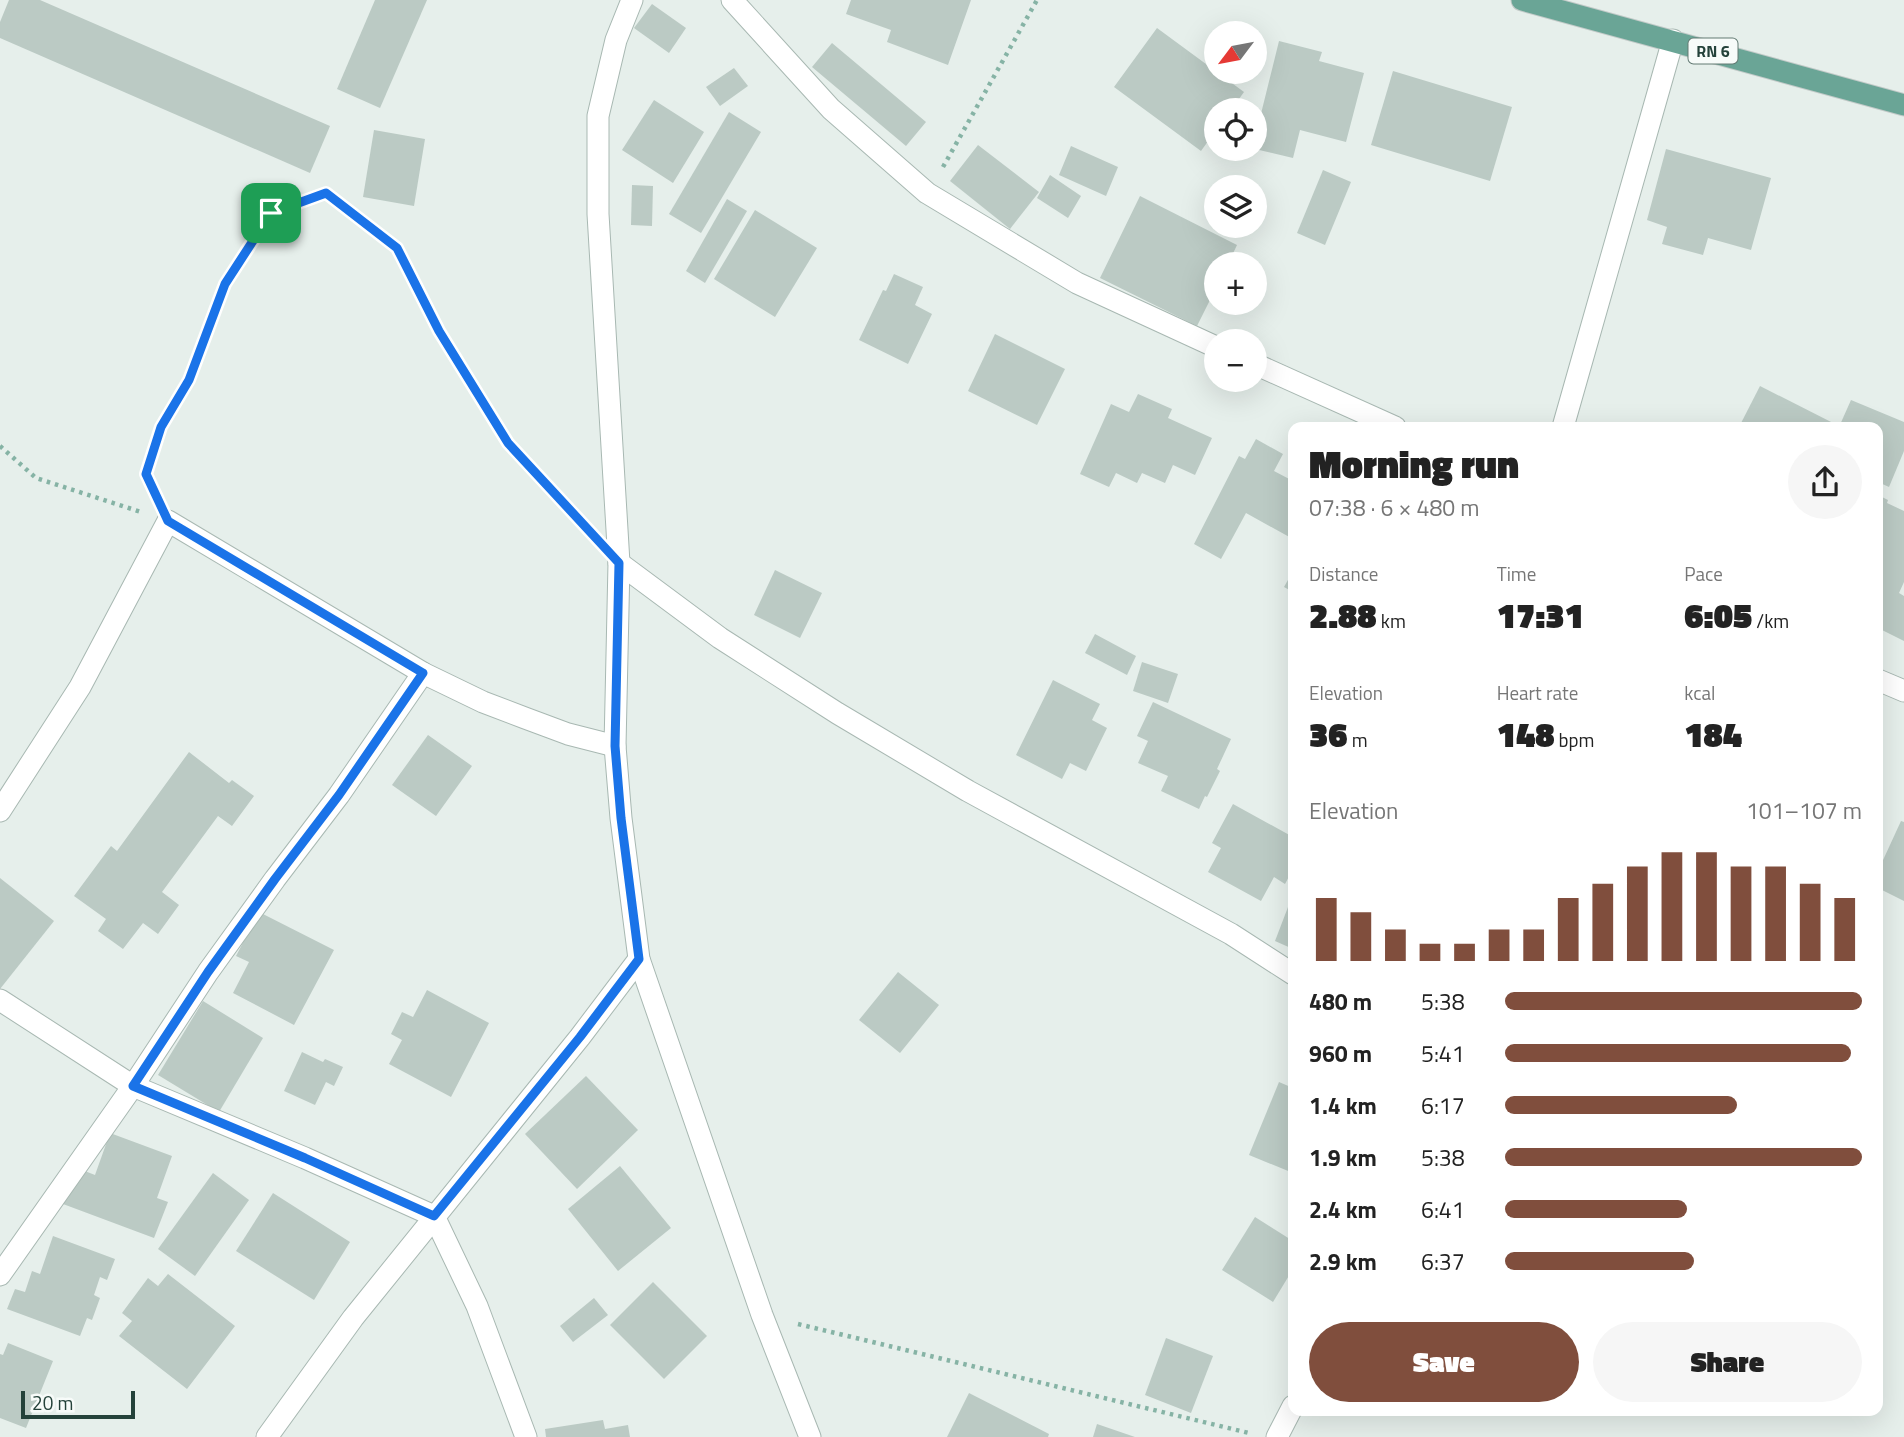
<!DOCTYPE html>
<html lang="en">
<head>
<meta charset="utf-8">
<style>
  :root { --surface:#fff; --page:#f6f6f6; --text:#222; --muted:#767676; --accent:#804e3d }
  body { margin:0; font-family:"Titillium Web",sans-serif; background:var(--page); color:var(--text); height:100vh; display:flex; flex-direction:column; font-size:26px; white-space:nowrap }
  * { box-sizing:border-box; margin:0 }
  p { font-size:23px; color:var(--muted) }
  .icon { flex:none; width:38px; height:38px; fill:none; stroke:currentColor; stroke-width:2; stroke-linecap:round; stroke-linejoin:round }
  .map { position:relative; flex:1; overflow:hidden }
  .drawer { position:absolute; left:1288px; top:422px; width:595px; height:994px; display:flex; flex-direction:column; background:var(--surface); border-radius:14px; box-shadow:0 7px 28px #0002 }
  .drawer>* { flex:none }
  .needle { width:46px; rotate:238deg }
  .tools { position:absolute; left:1204px; top:21px; display:grid; gap:14px }
  .tools a { display:grid; place-items:center; width:63px; height:63px; border-radius:50%; background:var(--surface); box-shadow:0 7px 28px #0002; font-size:35px }
  .scale { position:absolute; left:21px; bottom:18px; width:114px; box-sizing:border-box; padding-left:7px; border:4px solid #24423a; border-top:0; font-size:19px; line-height:24px; white-space:nowrap; color:#24423a; -webkit-text-stroke:5px #f7fbf9; paint-order:stroke }
  .pin { position:absolute; display:grid; place-items:center; width:60px; height:60px; color:#fff; margin:-30px; border-radius:14px; box-shadow:0 4px 10px #0006 }
  .round { display:grid; place-items:center; flex:none; width:74px; height:74px; border-radius:37px; background:var(--page) }
  .headline { display:flex; align-items:center; justify-content:space-between; height:119px; padding:0 21px }
  h1 { font-size:38px; font-weight:800; line-height:52px }
  .metrics { display:grid; grid-template-columns:repeat(3,1fr); gap:10px; height:119px; padding:7px 21px }
  .metrics div { display:grid; align-content:center }
  .metrics b { font-size:35px; font-weight:800 }
  .metrics small { font-size:19px; font-weight:400 }
  .metrics p { font-size:19px }
  .chart { height:196px; padding:14px 21px }
  .chart p { display:flex; justify-content:space-between }
  .chart svg { width:100%; height:126px; margin-top:7px; stroke:var(--accent); stroke-width:6 }
  .primary-button { display:flex; gap:14px; margin-top:auto; padding:14px 21px }
  .primary-button a { flex:1; height:80px; border-radius:42px; background:var(--accent); color:#fff; font-size:28px; font-weight:800; line-height:80px; text-align:center }
  .primary-button a+a { background:var(--page); color:var(--text) }
  ul { padding:0 21px; list-style:none; font-size:23px }
  li { display:grid; grid-template-columns:112px 84px 1fr; align-items:center; height:52px }
  li i { height:18px; border-radius:9px; background:var(--accent) }
  .map>svg:first-child { display:block }
</style>
</head>
<body>
<div class="map">
<svg width="1904" height="1437" viewBox="0 0 1904 1437">
  <rect width="100%" height="100%" fill="#e6efeb"/>
  <g fill="#bbcac4">
    <polygon points="9,0 40,0 330,126 310,173 0,38 0,22"/>
    <polygon points="375,0 427,0 380,108 337,89"/>
    <polygon points="851,0 971,0 948,65 887,42 891,30 846,14"/>
    <polygon points="652,4 686,28 669,53 634,28"/>
    <polygon points="1157,28 1244,92 1231,110 1216,110 1216,130 1201,151 1114,87"/>
    <polygon points="1279,41 1322,52 1319,61 1364,73 1346,142 1300,130 1293,158 1255,149 1255,138"/>
    <polygon points="832,43 926,122 906,146 812,67"/>
    <polygon points="734,68 748,86 720,106 706,87"/>
    <polygon points="1393,71 1512,107 1490,181 1371,145"/>
    <polygon points="654,100 704,132 673,183 622,150"/>
    <polygon points="729,112 761,132 701,233 669,214"/>
    <polygon points="374,130 425,139 414,206 363,197"/>
    <polygon points="978,145 1039,192 1010,229 950,181"/>
    <polygon points="1071,146 1118,167 1106,196 1059,175"/>
    <polygon points="1666,149 1771,178 1751,250 1708,238 1703,255 1662,244 1667,227 1647,220"/>
    <polygon points="1323,170 1351,182 1325,245 1297,233"/>
    <polygon points="1050,175 1081,196 1068,218 1037,198"/>
    <polygon points="1228,176 1254,187 1223,187"/>
    <polygon points="632,185 653,186 652,226 631,225"/>
    <polygon points="1140,196 1237,245 1228,264 1216,264 1216,288 1197,326 1100,278"/>
    <polygon points="727,199 747,211 705,283 686,271"/>
    <polygon points="755,210 817,248 775,317 714,279"/>
    <polygon points="894,274 923,287 915,305 932,314 908,364 859,340 883,290 886,291"/>
    <polygon points="995,334 1065,369 1037,425 968,391"/>
    <polygon points="1760,386 1837,425 1836,427 1739,427"/>
    <polygon points="1138,394 1172,409 1168,418 1212,438 1195,475 1173,465 1165,483 1142,473 1137,483 1116,473 1109,487 1080,474 1111,404 1129,412"/>
    <polygon points="1851,400 1904,422 1904,451 1889,487 1878,482 1878,427 1839,427"/>
    <polygon points="1256,439 1283,454 1274,471 1293,481 1293,539 1246,513 1221,559 1194,544 1239,456 1245,459"/>
    <polygon points="1878,495 1888,500 1887,503 1904,511 1904,582 1899,593 1904,596 1904,641 1878,628"/>
    <polygon points="775,570 822,593 800,638 754,615"/>
    <polygon points="1293,571 1293,592 1284,587"/>
    <polygon points="1095,634 1136,656 1127,675 1085,653"/>
    <polygon points="1142,662 1178,674 1168,703 1133,691"/>
    <polygon points="1053,680 1100,704 1092,720 1107,728 1086,771 1070,763 1062,779 1016,755"/>
    <polygon points="1153,702 1231,739 1217,769 1220,771 1207,797 1205,796 1199,809 1161,791 1168,776 1138,763 1148,741 1137,736"/>
    <polygon points="428,735 472,766 436,816 392,785"/>
    <polygon points="189,752 229,783 232,780 254,796 232,826 218,816 162,892 179,905 158,934 143,923 123,949 98,931 106,919 74,896 111,846 117,851"/>
    <polygon points="1233,804 1293,837 1293,869 1285,884 1274,877 1261,901 1208,872 1221,848 1212,843"/>
    <polygon points="1901,821 1904,822 1904,901 1878,888 1878,871"/>
    <polygon points="0,878 54,921 0,989"/>
    <polygon points="1293,894 1293,949 1275,941"/>
    <polygon points="259,912 334,950 294,1025 233,993 249,962 236,956"/>
    <polygon points="898,972 939,1005 900,1053 859,1020"/>
    <polygon points="427,990 489,1023 451,1097 389,1064 402,1040 391,1034 402,1012 413,1017"/>
    <polygon points="203,1001 263,1038 219,1112 158,1075"/>
    <polygon points="302,1052 323,1062 325,1059 343,1067 334,1086 326,1082 315,1105 284,1091"/>
    <polygon points="586,1076 638,1130 577,1189 525,1134"/>
    <polygon points="1279,1082 1293,1088 1293,1173 1249,1155"/>
    <polygon points="110,1133 172,1156 157,1198 168,1202 154,1238 63,1204 77,1168 95,1175"/>
    <polygon points="620,1166 671,1228 618,1271 568,1209"/>
    <polygon points="213,1173 249,1200 195,1276 158,1249"/>
    <polygon points="273,1193 350,1242 314,1300 236,1251"/>
    <polygon points="1255,1217 1293,1241 1293,1269 1273,1302 1222,1270"/>
    <polygon points="53,1236 115,1259 107,1280 100,1277 94,1295 100,1298 92,1320 87,1318 80,1336 7,1309 15,1289 25,1292 32,1271 40,1274"/>
    <polygon points="168,1274 235,1326 187,1389 119,1336 132,1321 122,1313 148,1278 158,1286"/>
    <polygon points="653,1282 707,1336 664,1379 610,1325"/>
    <polygon points="594,1298 608,1315 573,1342 560,1326"/>
    <polygon points="1166,1338 1213,1356 1191,1413 1145,1395"/>
    <polygon points="8,1343 53,1361 26,1428 0,1418 0,1354 3,1355"/>
    <polygon points="969,1393 1049,1434 1048,1437 947,1437"/>
    <polygon points="603,1420 605,1429 628,1425 630,1437 546,1437 545,1429"/>
    <polygon points="1097,1424 1135,1437 1093,1437"/>
  </g>
  <g fill="none" stroke-linecap="round" stroke-linejoin="round">
    <defs>
      <g id="street">
        <polyline points="632,0 616,40 598,116 598,214 619,563 615,746 621,818 639,959 762,1315 810,1437"/>
        <polyline points="732,0 831,109 927,193 1077,283 1216,347"/>
        <polyline points="1255,364 1395,427"/>
        <polyline points="1563,427 1673,40"/>
        <polyline points="619,563 720,638 837,713 968,791 1231,934 1293,974"/>
        <polyline points="1878,680 1904,691"/>
        <polyline points="0,811 80,687 168,521 423,673 483,702 525,718 568,734 615,746"/>
        <polyline points="0,1000 133,1086 305,1158 434,1216 477,1306 526,1437"/>
        <polyline points="0,1275 133,1086 208,972 275,879 339,795 423,673"/>
        <polyline points="267,1437 353,1318 580,1037 639,959"/>
        <polyline points="1277,1437 1293,1406"/>
      </g>
      <polyline id="primary" points="1522,0 1904,105"/>
    </defs>
    <use href="#street" stroke="#a8b8b2" stroke-width="23"/>
    <use href="#primary" stroke="#c2cac8" stroke-width="23"/>
    <g stroke="#86b3a5" stroke-width="4.5" stroke-dasharray="3.5 5" stroke-linecap="butt">
      <polyline points="943,167 1037,0"/>
      <polyline points="0,446 36,478 141,512"/>
      <polyline points="156,495 146,474 161,427 189,380 225,284 271,213 326,193 397,248 439,331 508,443 587,528"/>
      <polyline points="798,1324 1249,1433"/>
    </g>
    <use href="#street" stroke="#fff" stroke-width="21"/>
    <use href="#primary" stroke="#6aa596" stroke-width="21"/>
  </g>
  <g fill="none" stroke-linecap="round" stroke-linejoin="round">
    <defs>
      <polygon id="route" points="326,193 397,248 439,331 508,443 619,563 615,746 621,818 639,959 580,1037 434,1216 305,1158 133,1086 208,972 275,879 339,795 423,673 168,521 146,474 161,427 189,380 225,284 271,213"/>
    </defs>
    <use href="#route" stroke="#fff" stroke-width="14"/>
    <use href="#route" stroke="#1a73e8" stroke-width="9"/>
  </g>
  <g text-anchor="middle" stroke-width="6" stroke-linejoin="round" paint-order="stroke">
    <rect fill="#f7fbf9" stroke="#637a73" stroke-width="2" x="1688.5" y="38.5" width="49" height="25" rx="5"/>
    <g font-size="16" font-weight="bold" fill="#24423a">
      <text x="1713" y="57">RN 6</text>
    </g>
  </g>
</svg>
<div class="tools">
<a><svg class="needle" viewBox="-14 -14 28 28"><path d="M0-13l5 13h-10z" fill="#e53935"/><path d="M0 13l5-13h-10z" fill="#767676"/></svg></a>
<a><svg class="icon" aria-label="locate" viewBox="0 0 24 24"><circle cx="12" cy="12" r="6"/><path d="M12 2v4M12 18v4M2 12h4M18 12h4"/></svg></a>
<a><svg class="icon" aria-label="layers" viewBox="0 0 24 24"><path d="M12 4l9 5-9 5-9-5zM3 14l9 5 9-5"/></svg></a>
<a>+</a>
<a>−</a>
</div>
<div class="scale">20 m</div>
<div class="pin" style="left:271px;top:213px;background:#1e9e55"><svg class="icon" aria-label="arrive" viewBox="0 0 24 24"><path d="M6 21V4h12l-3 4 3 4H6"/></svg></div>
<section class="drawer">
<div class="headline"><div><h1>Morning run</h1><p>07:38 · 6 × 480 m</p></div><a class="round"><svg class="icon" aria-label="share" viewBox="0 0 24 24"><path d="M12 15V3M7 8l5-5 5 5M5 13v7h14v-7"/></svg></a></div>
<div class="metrics">
<div><p>Distance</p><b>2.88<small> km</small></b></div>
<div><p>Time</p><b>17:31</b></div>
<div><p>Pace</p><b>6:05<small> /km</small></b></div>
</div>
<div class="metrics">
<div><p>Elevation</p><b>36<small> m</small></b></div>
<div><p>Heart rate</p><b>148<small> bpm</small></b></div>
<div><p>kcal</p><b>184</b></div>
</div>
<div class="chart"><p><span>Elevation</span>101–107 m</p>
<svg viewBox="0 0 160 44" preserveAspectRatio="none"><path d="M5 44V22M15 44V27M25 44V33M35 44V38M45 44V38M55 44V33M65 44V33M75 44V22M85 44V17M95 44V11M105 44V6M115 44V6M125 44V11M135 44V11M145 44V17M155 44V22"/></svg>
</div>
<ul>
<li><b>480 m</b>5:38<i style="width:100%"></i></li>
<li><b>960 m</b>5:41<i style="width:97%"></i></li>
<li><b>1.4 km</b>6:17<i style="width:65%"></i></li>
<li><b>1.9 km</b>5:38<i style="width:100%"></i></li>
<li><b>2.4 km</b>6:41<i style="width:51%"></i></li>
<li><b>2.9 km</b>6:37<i style="width:53%"></i></li>
</ul>
<div class="primary-button"><a>Save</a><a>Share</a></div>
</section>
</div>
</body>
</html>
